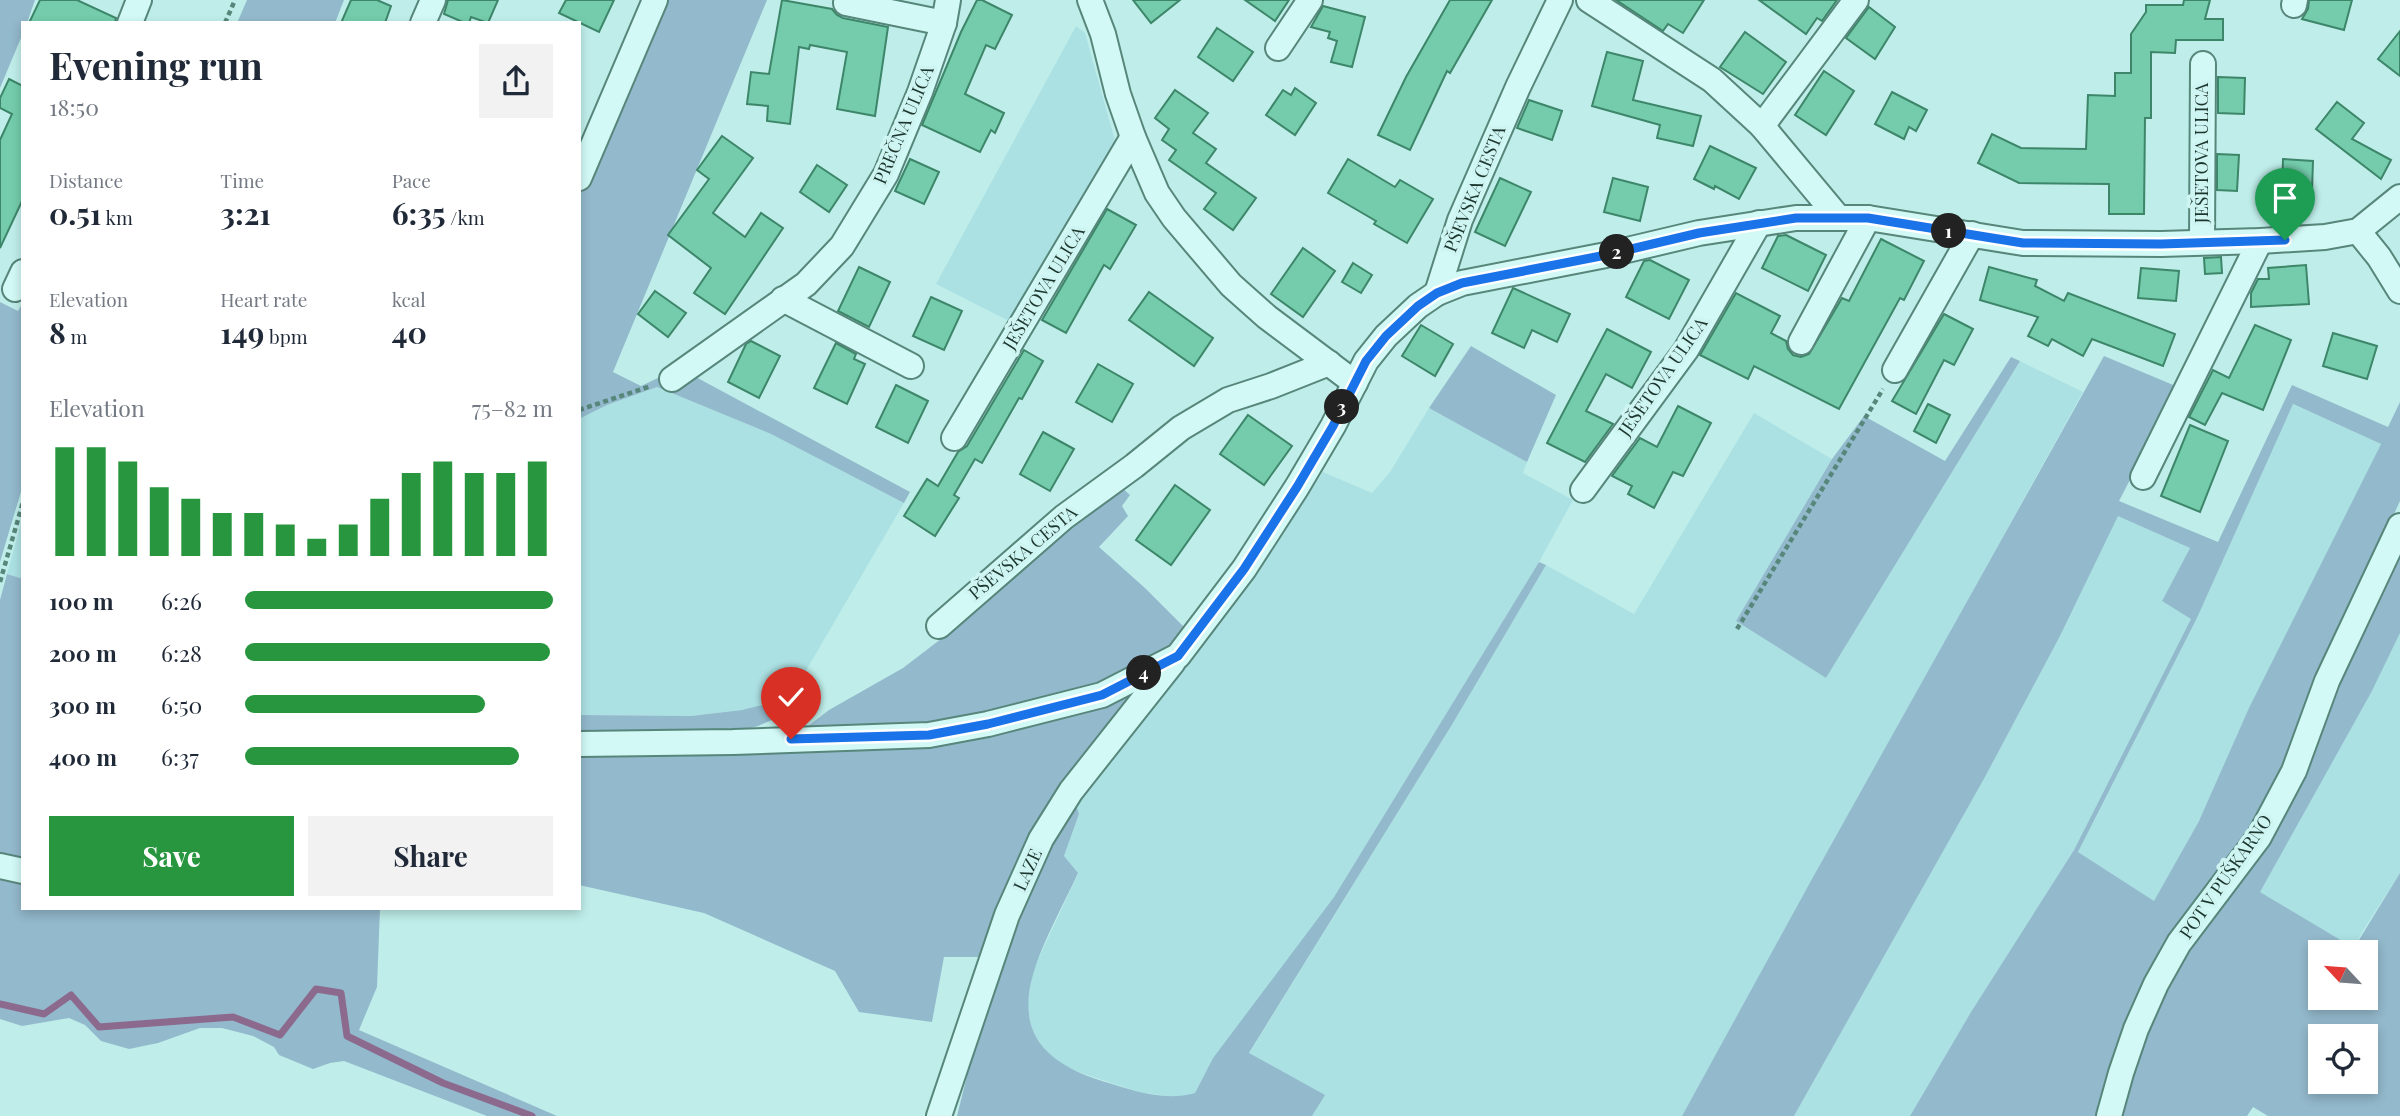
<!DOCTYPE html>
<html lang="en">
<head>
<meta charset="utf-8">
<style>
  :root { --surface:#fff; --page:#f2f2f3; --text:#1f2937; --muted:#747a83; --accent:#27963e }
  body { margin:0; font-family:"Playfair Display",serif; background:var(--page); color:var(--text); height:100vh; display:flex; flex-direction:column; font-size:26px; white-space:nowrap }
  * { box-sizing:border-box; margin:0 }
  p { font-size:23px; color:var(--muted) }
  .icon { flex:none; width:38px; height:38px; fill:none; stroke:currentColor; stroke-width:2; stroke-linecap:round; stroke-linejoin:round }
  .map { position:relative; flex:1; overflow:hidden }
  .side { position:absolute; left:21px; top:21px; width:560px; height:889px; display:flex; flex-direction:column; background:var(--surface); border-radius:0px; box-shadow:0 4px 10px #0003 }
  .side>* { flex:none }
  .needle { width:46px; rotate:296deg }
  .controls { position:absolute; left:2308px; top:940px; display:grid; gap:14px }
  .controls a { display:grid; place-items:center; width:70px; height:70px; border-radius:0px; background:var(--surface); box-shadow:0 4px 10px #0003; font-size:35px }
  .pin { position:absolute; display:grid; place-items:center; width:60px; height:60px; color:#fff; margin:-72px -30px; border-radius:50% 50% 50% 0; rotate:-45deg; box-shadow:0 0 7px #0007 }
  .pin .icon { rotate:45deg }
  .km { position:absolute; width:35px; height:35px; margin:-18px; border-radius:50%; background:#222; color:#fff; font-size:19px; line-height:35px; text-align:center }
  .round { display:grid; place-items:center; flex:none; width:74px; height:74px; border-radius:0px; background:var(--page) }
  .headline { display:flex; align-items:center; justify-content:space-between; height:119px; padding:0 28px }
  h1 { font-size:38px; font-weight:700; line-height:52px }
  .metrics { display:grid; grid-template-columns:repeat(3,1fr); gap:10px; height:119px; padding:7px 28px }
  .metrics div { display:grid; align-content:center }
  .metrics b { font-size:30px; font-weight:700 }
  .metrics small { font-size:19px; font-weight:400 }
  .metrics p { font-size:19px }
  .chart { height:196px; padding:14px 28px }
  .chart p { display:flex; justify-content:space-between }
  .chart svg { width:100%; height:126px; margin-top:7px; stroke:var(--accent); stroke-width:6 }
  .cta { display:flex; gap:14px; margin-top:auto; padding:14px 28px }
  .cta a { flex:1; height:80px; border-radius:0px; background:var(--accent); color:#fff; font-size:28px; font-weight:700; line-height:80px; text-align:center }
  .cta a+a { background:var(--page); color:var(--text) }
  ul { padding:0 28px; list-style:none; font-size:23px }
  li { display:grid; grid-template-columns:112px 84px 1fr; align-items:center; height:52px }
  li i { height:18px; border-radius:9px; background:var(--accent) }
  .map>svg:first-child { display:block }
</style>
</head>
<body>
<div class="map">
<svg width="2400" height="1116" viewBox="0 0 2400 1116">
  <rect width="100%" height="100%" fill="#bfeeea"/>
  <g fill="#ace1e3">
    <polygon points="1076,26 1085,33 1119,155 1017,325 936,284"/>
    <polygon points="2020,361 2083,392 1682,1116 1312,1116 1324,1095 1249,1054 1453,723 1546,565 1634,614 1754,413 1832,459 1736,621 1826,678"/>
    <polygon points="657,387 771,434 904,503 790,698 742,710 691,716 579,715 579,419 607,405"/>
    <polygon points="2292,404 2381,444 2199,821 2154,902 2078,852 2197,618"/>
    <polygon points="1429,408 1527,462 1523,473 1573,500 1539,562 1334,897 1213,1058 1195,1093 1179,1098 1139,1092 1069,1069 1054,1059 1041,1045 1032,1029 1027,1006 1033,970 1078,874 1064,856 1079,814 1076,805 1242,593 1323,472 1372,493 1390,472"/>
    <polygon points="2118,515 2190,548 2162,601 2192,618 2074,850 1971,1012 1910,1116 1794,1116 1985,777 2060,636"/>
    <polygon points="23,516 23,579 7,574"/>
    <polygon points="2400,633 2400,873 2362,932 2354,948 2259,892 2372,691"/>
  </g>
  <g fill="#93b9cc" fill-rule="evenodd">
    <polygon points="0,0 35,0 27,23 23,23 23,33 0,88"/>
    <polygon points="247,0 344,0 335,23 237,23"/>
    <polygon points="663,0 767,0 613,372 641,386 679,368 910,492 904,503 771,434 657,387 607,405 579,419 579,190"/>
    <polygon points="0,302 18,311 23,302 23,485 0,562"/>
    <polygon points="1471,346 1556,395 1527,462 1429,408"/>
    <path d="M 2104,356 L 2178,387 L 2119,501 L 2218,542 L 2292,385 L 2388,427 L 2400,402 L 2400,501 L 2334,645 L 2272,801 L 2236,853 L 2099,1116 L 1910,1116 L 1971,1012 L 2074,850 L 2191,619 L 2162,601 L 2190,548 L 2118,516 L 2060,636 L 1985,777 L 1794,1116 L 1682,1116 L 1812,879 ZM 2293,404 L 2381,444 L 2249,708 L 2199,821 L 2154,901 L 2078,852 L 2197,618 Z"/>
    <polygon points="2011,357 2020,361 1826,678 1736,621 1832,459 1864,416 1945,461"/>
    <polygon points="1122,488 1130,495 1122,506 1128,516 1099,547 1145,588 1184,627 1179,638 1047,804 1013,872 978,957 944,957 932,1022 859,1012 835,971 704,913 579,885 579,754 791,739 829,710 903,668 937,642 1036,553"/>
    <path d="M 2400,552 L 2400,633 L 2372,691 L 2260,892 L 2354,948 L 2400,873 L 2400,1116 L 2268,1116 L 2253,1107 L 2247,1116 L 2120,1116 C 2135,1067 2149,1023 2174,978 C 2209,916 2259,863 2292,801 C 2312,764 2323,725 2338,687 C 2357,641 2378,596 2400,552 ZM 2320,952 L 2366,952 L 2366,998 L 2320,998 ZM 2320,1036 L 2366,1036 L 2366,1082 L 2320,1082 Z"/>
    <path d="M 1539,562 L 1546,565 L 1453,723 L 1249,1053 L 1325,1095 L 1312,1116 L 957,1116 L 971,1060 L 1001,968 L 1052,838 L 1076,805 L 1079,814 L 1064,856 L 1078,873 C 1041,954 977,1042 1102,1081 C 1132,1090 1164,1102 1195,1093 L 1213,1058 L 1334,897 Z"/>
    <polygon points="7,574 23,579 23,859 0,855 0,600"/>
    <polygon points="790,698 799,708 758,726 735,732 579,734 579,715 691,716 742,710"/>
    <polygon points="0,879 23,883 23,908 380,908 377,987 359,1030 557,1116 487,1116 344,1061 330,1063 313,1069 279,1055 274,1047 253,1036 222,1028 200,1028 158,1043 129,1049 101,1041 85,1025 69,1018 22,1026 0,1019"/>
  </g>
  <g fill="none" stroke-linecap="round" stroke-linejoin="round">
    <polyline stroke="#8c6a8d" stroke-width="7" points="0,1004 44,1014 71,995 99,1027 233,1017 280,1035 316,989 341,993 347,1036 443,1083 532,1116"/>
  </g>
  <g fill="#74ccac" stroke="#3d8669" stroke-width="2">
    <polygon points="40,0 77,0 116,18 115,23 29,23"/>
    <polygon points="351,0 377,0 391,6 385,23 341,23"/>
    <polygon points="448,0 498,0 488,23 471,17 469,23 465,23 444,14"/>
    <polygon points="566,0 614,0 599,32 559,13"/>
    <polygon points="782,0 832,9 837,15 843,18 888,27 875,116 837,109 847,52 810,45 809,49 799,47 790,124 767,121 768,106 747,104 751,72 769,74"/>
    <polygon points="977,0 982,0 1012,15 995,49 986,45 965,94 1004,113 995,133 991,130 980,152 922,125 961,32"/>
    <polygon points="1133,0 1180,0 1151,23"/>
    <polygon points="1245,0 1289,0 1275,21"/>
    <polygon points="1450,0 1492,0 1450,73 1447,71 1410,150 1378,135 1406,77"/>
    <polygon points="1616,0 1704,0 1683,33 1668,24 1663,31"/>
    <polygon points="1759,0 1837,0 1822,21 1817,18 1806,34"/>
    <polygon points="2184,0 2210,0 2205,19 2223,19 2223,40 2176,40 2175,53 2151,52 2151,118 2145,118 2144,214 2109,214 2109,184 2019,183 1978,163 1992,134 2021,148 2086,149 2088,95 2115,96 2115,73 2131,73 2131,34 2146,12 2146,5 2183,5"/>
    <polygon points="2309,0 2352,0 2344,30 2302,19 2308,9"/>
    <polygon points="1323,6 1365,17 1352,67 1331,62 1337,41 1328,38 1330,32 1311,27"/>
    <polygon points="1869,7 1895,27 1875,59 1846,38"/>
    <polygon points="1217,28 1253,52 1233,81 1198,57"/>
    <polygon points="2400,31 2400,76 2378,59"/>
    <polygon points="1745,32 1786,62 1763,94 1720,67"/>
    <polygon points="1607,52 1643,61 1633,100 1701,116 1693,146 1657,138 1660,125 1592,106"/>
    <polygon points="1824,71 1854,91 1826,135 1795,115"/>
    <polygon points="2218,77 2245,78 2244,114 2218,113"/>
    <polygon points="9,79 23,86 23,199 0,248 0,140 12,114 0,108 0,98"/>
    <polygon points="1295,88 1316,103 1295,135 1266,115 1283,90 1291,95"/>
    <polygon points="1175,90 1208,113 1193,133 1216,149 1206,163 1256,198 1233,230 1204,209 1216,193 1169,160 1176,150 1162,140 1169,129 1155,118"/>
    <polygon points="1892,92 1927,110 1916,131 1909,127 1904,139 1875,124"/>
    <polygon points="1529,100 1562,111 1552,140 1517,128"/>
    <polygon points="2337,102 2364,123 2352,139 2391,160 2381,179 2316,129"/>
    <polygon points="722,136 753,158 713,213 745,237 761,213 783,228 725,314 694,293 711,268 668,235 709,179 697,170"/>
    <polygon points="1710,146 1756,168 1739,199 1715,186 1714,189 1694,179"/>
    <polygon points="2217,154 2239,155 2237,191 2217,190"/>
    <polygon points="910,159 939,172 924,204 895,191"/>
    <polygon points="1348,159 1395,187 1400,180 1433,199 1407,243 1374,224 1376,221 1328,193"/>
    <polygon points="2283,159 2313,161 2312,191 2282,190"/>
    <polygon points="817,165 847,185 829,212 800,192"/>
    <polygon points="1500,178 1531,192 1505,246 1475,232"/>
    <polygon points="1613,178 1648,187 1640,221 1604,212"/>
    <polygon points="1107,209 1136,225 1110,269 1104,265 1066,333 1042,320"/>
    <polygon points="1786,235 1826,255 1808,291 1762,268 1778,236"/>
    <polygon points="1881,239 1924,261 1904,300 1900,298 1839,409 1754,366 1748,379 1700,355 1736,293 1780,316 1771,333 1786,341 1788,349 1793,355 1801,357 1809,354 1842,298 1849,301"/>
    <polygon points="1303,248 1335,271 1303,317 1271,294"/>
    <polygon points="2221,257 2222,273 2205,274 2204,258"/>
    <polygon points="1650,260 1689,280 1669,319 1626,297 1644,261"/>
    <polygon points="1353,263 1372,275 1361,293 1342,282"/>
    <polygon points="2306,265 2309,304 2251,307 2251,293 2258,279 2269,279 2268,268"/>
    <polygon points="859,267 890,282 869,327 838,311"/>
    <polygon points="1989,267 2037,280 2035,286 2064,301 2068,293 2175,334 2163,366 2092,339 2083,356 2052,339 2048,346 2028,336 2038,317 1980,300"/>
    <polygon points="2141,268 2179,271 2176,301 2138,298"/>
    <polygon points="1513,288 1570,314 1557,342 1532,330 1524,348 1492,333"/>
    <polygon points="655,291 686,313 668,337 638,314"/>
    <polygon points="1149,292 1213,338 1194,366 1129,320"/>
    <polygon points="931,297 962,311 944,350 913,336"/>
    <polygon points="1944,314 1973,329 1954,365 1944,360 1916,414 1892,401"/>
    <polygon points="1421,325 1453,344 1435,376 1402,356"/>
    <polygon points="2255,325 2291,340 2263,410 2222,393 2205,425 2189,417 2213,370 2229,378"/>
    <polygon points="1607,329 1651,352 1632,388 1606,374 1586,411 1613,424 1585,462 1547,443"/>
    <polygon points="2333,333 2377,346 2367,379 2323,366"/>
    <polygon points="751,341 780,356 759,398 728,382 746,344"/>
    <polygon points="836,343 856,354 854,359 865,364 847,404 814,388"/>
    <polygon points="1024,350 1043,361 1022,399 1019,398 982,463 975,459 954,495 959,498 935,536 904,516 927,479 938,486 958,452 967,446"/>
    <polygon points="1098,364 1133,384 1112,422 1076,402"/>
    <polygon points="896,385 928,401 908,443 876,427"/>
    <polygon points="1928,404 1950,415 1936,443 1914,431"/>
    <polygon points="1678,406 1711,423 1683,476 1673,472 1654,508 1628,494 1632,486 1612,476 1640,438 1657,447"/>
    <polygon points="1248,415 1292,446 1264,485 1220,454"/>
    <polygon points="2190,425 2228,441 2200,512 2161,496"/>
    <polygon points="1043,432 1074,449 1050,491 1020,474"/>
    <polygon points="1175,485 1210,510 1171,565 1136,540"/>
  </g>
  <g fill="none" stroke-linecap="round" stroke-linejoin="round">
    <defs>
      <g id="minor">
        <polyline points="1090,0 1103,34 1118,94 1133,137 1157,193 1174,218 1231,285 1267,317 1355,383"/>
        <polyline points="1589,0 1712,80 1762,126"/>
        <polyline points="846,3 944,23"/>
        <polyline points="2294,5 2295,0"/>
        <polyline points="130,23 139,0"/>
        <polyline points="423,23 433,0"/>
        <polyline points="1278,48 1310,0"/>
        <polyline points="579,178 655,0"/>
        <polyline points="1837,216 1762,126 1856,0"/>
        <polyline points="2358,231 2379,257 2400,291"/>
        <polyline points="2202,242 2203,64"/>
        <polyline points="15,289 23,272"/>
        <polyline points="1437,293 1460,220 1518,87 1560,0"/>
        <polyline points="783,299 911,366"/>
        <polyline points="1801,342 1868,218"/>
        <polyline points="1895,370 1972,234"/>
        <polyline points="672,379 806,284 842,246 886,174 920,92 944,23 948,0"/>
        <polyline points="954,438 1133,137"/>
        <polyline points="2143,477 2260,241"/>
        <polyline points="1583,490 1686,350 1759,223"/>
        <polyline points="939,626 1064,517 1134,466 1181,428 1228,400 1271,386 1329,363"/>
        <polyline points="579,744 733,742 929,735 988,724 1102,695 1178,656 1244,569 1297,487 1333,426 1366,361 1386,336 1418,306 1437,293 1462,283 1606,255 1699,233 1796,218 1868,218 2023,243 2161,244 2260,241 2325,237 2358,231 2400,197"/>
        <polyline points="0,866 23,871"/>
        <polyline points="939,1116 1007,915 1041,839 1071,791 1173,662"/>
        <polyline points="2109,1116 2121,1073 2136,1029 2156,984 2179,943 2259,837 2294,771 2327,681 2400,526"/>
      </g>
    </defs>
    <use href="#minor" stroke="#57867a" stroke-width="28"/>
    <g stroke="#57867a" stroke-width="4.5" stroke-dasharray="5 3.5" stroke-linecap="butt">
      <polyline points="225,23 235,0"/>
      <polyline points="579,410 651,386"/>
      <polyline points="0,582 23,502"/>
      <polyline points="1737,629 1883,389"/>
    </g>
    <use href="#minor" stroke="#d2f9f6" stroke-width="24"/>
  </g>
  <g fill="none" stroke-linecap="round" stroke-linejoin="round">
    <defs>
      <polyline id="route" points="791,739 929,735 988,724 1102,695 1178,656 1244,569 1297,487 1333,426 1366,361 1386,336 1418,306 1437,293 1462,283 1606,255 1699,233 1796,218 1868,218 2023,243 2161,244 2285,240"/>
    </defs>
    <use href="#route" stroke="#fff" stroke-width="14"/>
    <use href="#route" stroke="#1a73e8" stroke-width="9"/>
  </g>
  <g text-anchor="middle" stroke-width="7" stroke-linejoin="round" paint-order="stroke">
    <g font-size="18" fill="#1c362e" stroke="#cef5f2">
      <text transform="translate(904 125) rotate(-67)" y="6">PREČNA ULICA</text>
      <text transform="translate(2202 153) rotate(-90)" y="6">JEŠETOVA ULICA</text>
      <text transform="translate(1475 189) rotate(-68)" y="6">PŠEVSKA CESTA</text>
      <text transform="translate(1044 288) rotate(-59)" y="6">JEŠETOVA ULICA</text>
      <text transform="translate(1663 377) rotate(-55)" y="6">JEŠETOVA ULICA</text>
      <text transform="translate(1023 553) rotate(-40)" y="6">PŠEVSKA CESTA</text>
      <text transform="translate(1028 870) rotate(-66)" y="6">LAZE</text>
      <text transform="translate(2226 877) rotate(-55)" y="6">POT V PUŠKARNO</text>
    </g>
  </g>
</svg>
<div class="controls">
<a><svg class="needle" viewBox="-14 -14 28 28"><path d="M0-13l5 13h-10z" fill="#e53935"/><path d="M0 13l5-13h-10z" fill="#747a83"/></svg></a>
<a><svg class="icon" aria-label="locate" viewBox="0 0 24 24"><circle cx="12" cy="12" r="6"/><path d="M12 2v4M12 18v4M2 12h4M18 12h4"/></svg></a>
</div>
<div class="pin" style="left:2285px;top:240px;background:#1e9e55"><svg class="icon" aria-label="arrive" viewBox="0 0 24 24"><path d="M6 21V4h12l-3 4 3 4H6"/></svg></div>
<div class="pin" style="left:791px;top:739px;background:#d93025"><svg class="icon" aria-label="check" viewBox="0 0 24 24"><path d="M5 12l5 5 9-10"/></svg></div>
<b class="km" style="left:1949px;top:231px">1</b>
<b class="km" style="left:1617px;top:252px">2</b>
<b class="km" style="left:1342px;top:407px">3</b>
<b class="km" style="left:1144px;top:673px">4</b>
<section class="side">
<div class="headline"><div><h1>Evening run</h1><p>18:50</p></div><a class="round"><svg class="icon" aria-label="share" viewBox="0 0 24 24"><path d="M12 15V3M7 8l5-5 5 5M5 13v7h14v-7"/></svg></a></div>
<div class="metrics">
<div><p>Distance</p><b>0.51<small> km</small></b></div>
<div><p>Time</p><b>3:21</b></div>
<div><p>Pace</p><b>6:35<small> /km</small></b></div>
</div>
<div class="metrics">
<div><p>Elevation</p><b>8<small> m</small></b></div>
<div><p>Heart rate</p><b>149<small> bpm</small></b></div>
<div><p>kcal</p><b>40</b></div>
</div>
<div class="chart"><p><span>Elevation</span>75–82 m</p>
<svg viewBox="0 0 160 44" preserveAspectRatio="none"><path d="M5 44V6M15 44V6M25 44V11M35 44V20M45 44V24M55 44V29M65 44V29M75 44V33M85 44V38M95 44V33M105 44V24M115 44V15M125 44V11M135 44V15M145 44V15M155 44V11"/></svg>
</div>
<ul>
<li><b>100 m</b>6:26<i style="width:100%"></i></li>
<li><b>200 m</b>6:28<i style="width:99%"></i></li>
<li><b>300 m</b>6:50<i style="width:78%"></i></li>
<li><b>400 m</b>6:37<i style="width:89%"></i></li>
</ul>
<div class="cta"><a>Save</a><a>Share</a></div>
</section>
</div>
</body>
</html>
